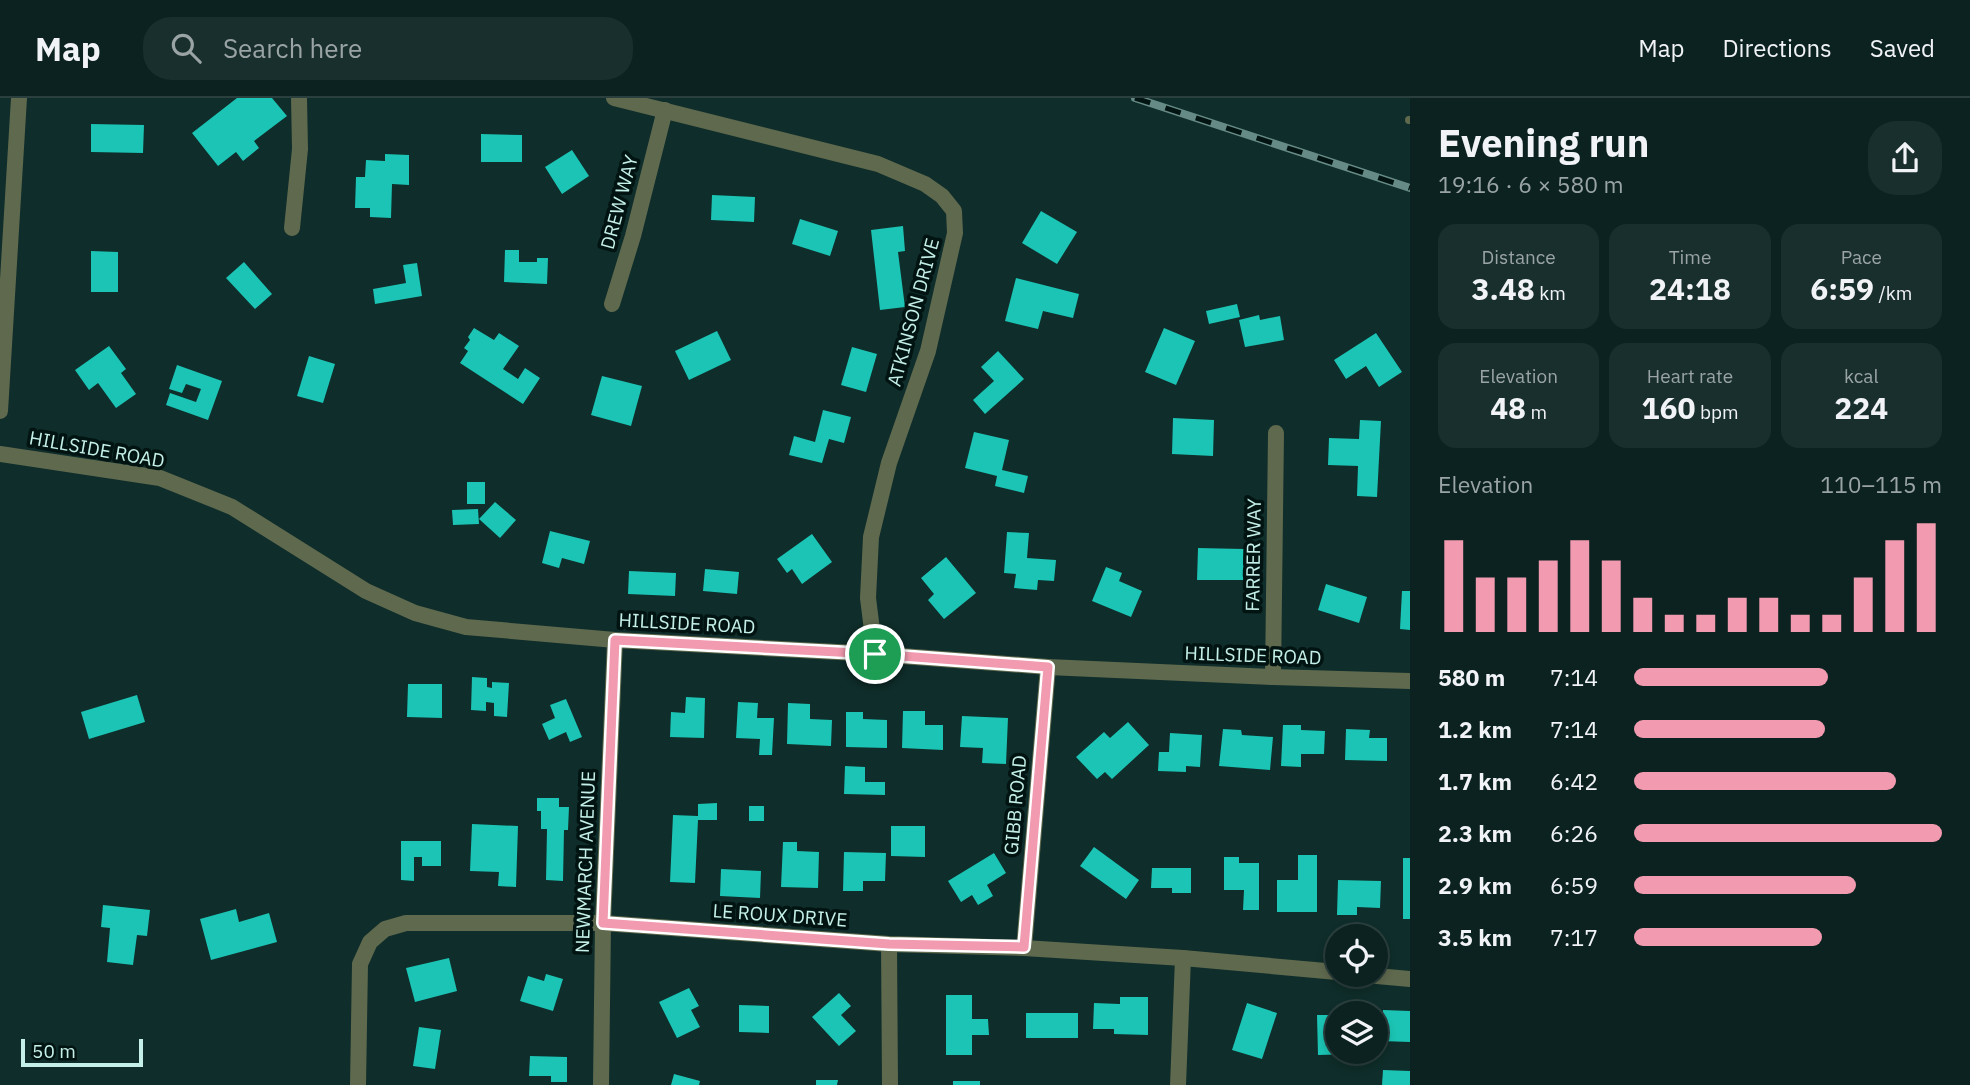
<!DOCTYPE html>
<html lang="en">
<head>
<meta charset="utf-8">
<style>
  :root { --surface:#0b2220; --page:#192f2d; --text:#f1f3f6; --muted:#9aa4a5; --line:#2b3f3e; --accent:#f29aaf }
  body { margin:0; font-family:"IBM Plex Sans",sans-serif; background:var(--page); color:var(--text); height:100vh; display:flex; flex-direction:column; font-size:26px; white-space:nowrap }
  * { box-sizing:border-box; margin:0 }
  p { font-size:23px; color:var(--muted) }
  .icon { flex:none; width:38px; height:38px; fill:none; stroke:currentColor; stroke-width:2; stroke-linecap:round; stroke-linejoin:round }
  .map { position:relative; flex:1; overflow:hidden }
  .drawer { display:flex; flex-direction:column; background:var(--surface); width:560px }
  .drawer>* { flex:none }
  .buttons { position:absolute; left:1325px; top:826px; display:grid; gap:14px }
  .buttons a { display:grid; place-items:center; width:63px; height:63px; border-radius:50%; background:var(--surface); box-shadow:0 4px 10px #0003,0 0 0 2px var(--line); font-size:35px }
  .scale { position:absolute; left:21px; bottom:18px; width:122px; box-sizing:border-box; padding-left:7px; border:4px solid #c4f0e9; border-top:0; font-size:19px; line-height:24px; white-space:nowrap; color:#c4f0e9; -webkit-text-stroke:5px #021412; paint-order:stroke }
  .pin { position:absolute; display:grid; place-items:center; width:60px; height:60px; color:#fff; margin:-30px; border:4px solid #fff; border-radius:50%; box-shadow:0 2px 7px #0007 }
  .round { display:grid; place-items:center; flex:none; width:74px; height:74px; border-radius:28px; background:var(--page) }
  .summary { display:flex; align-items:center; justify-content:space-between; height:119px; padding:0 28px }
  h1 { font-size:38px; font-weight:700; line-height:52px }
  .stats { display:grid; grid-template-columns:repeat(3,1fr); gap:10px; height:119px; padding:7px 28px }
  .stats div { display:grid; align-content:center; border-radius:18px; background:var(--page); text-align:center }
  .stats b { font-size:30px; font-weight:700 }
  .stats small { font-size:19px; font-weight:400 }
  .stats p { font-size:19px }
  .chart { height:196px; padding:14px 28px }
  .chart p { display:flex; justify-content:space-between }
  .chart svg { width:100%; height:126px; margin-top:7px; stroke:var(--accent); stroke-width:6 }
  ul { padding:0 28px; list-style:none; font-size:23px }
  li { display:grid; grid-template-columns:112px 84px 1fr; align-items:center; height:52px }
  li i { height:18px; border-radius:9px; background:var(--accent) }
  header { display:flex; align-items:center; gap:42px; box-sizing:border-box; height:98px; padding:0 35px; background:var(--surface); border-bottom:2px solid var(--line) }
  header strong { font-size:33px }
  nav { display:flex; gap:38px; margin-inline-start:auto; font-size:24px }
  .search { width:490px; height:63px; background:var(--page); display:flex; align-items:center; gap:18px; box-sizing:border-box; padding:0 24px; border-radius:28px; color:var(--muted); font-size:26px }
  main { display:flex; flex:1; min-height:0 }
  .map>svg:first-child { display:block }
</style>
</head>
<body>
<header>
<strong>Map</strong>
<div class="search"><svg class="icon" aria-label="search" viewBox="0 0 24 24"><circle cx="10" cy="10" r="6"/><path d="M15 15l6 6"/></svg>Search here</div>
<nav><a>Map</a><a>Directions</a><a>Saved</a></nav>
</header>
<main>
<div class="map">
<svg width="1410" height="987" viewBox="0 0 1410 987">
  <rect width="100%" height="100%" fill="#0f2d2a"/>
  <g fill="#1bc4b4">
    <polygon points="237,0 272,0 287,18 254,43 259,50 243,63 236,54 218,68 192,35"/>
    <polygon points="91,26 144,27 143,55 91,54"/>
    <polygon points="481,36 522,37 522,64 481,64"/>
    <polygon points="572,52 589,78 562,96 545,69"/>
    <polygon points="385,56 409,57 409,87 392,86 391,120 370,119 370,110 355,110 356,79 365,79 366,62 385,63"/>
    <polygon points="712,97 755,99 754,124 711,122"/>
    <polygon points="1041,113 1077,134 1057,166 1022,145"/>
    <polygon points="800,121 838,133 830,158 792,146"/>
    <polygon points="903,128 905,153 898,154 905,209 880,212 871,132"/>
    <polygon points="505,152 519,152 519,164 537,164 537,160 548,160 547,186 504,184"/>
    <polygon points="91,153 118,154 118,194 91,194"/>
    <polygon points="244,164 272,196 255,211 226,180"/>
    <polygon points="417,165 422,198 375,206 373,191 406,185 403,167"/>
    <polygon points="1016,180 1079,196 1073,220 1043,213 1038,231 1005,223"/>
    <polygon points="1237,206 1240,219 1209,226 1206,213"/>
    <polygon points="1259,217 1260,222 1280,218 1284,242 1245,249 1239,222"/>
    <polygon points="474,230 494,242 499,235 519,248 503,271 518,281 525,270 540,280 523,306 460,265 468,253 464,250 470,242 468,239"/>
    <polygon points="1164,230 1195,243 1176,287 1145,274"/>
    <polygon points="717,233 731,262 689,282 675,253"/>
    <polygon points="1376,235 1402,274 1379,289 1366,268 1346,281 1334,262"/>
    <polygon points="109,248 126,271 121,275 136,296 116,310 98,285 89,292 75,272"/>
    <polygon points="852,249 877,256 866,294 841,287"/>
    <polygon points="998,253 1024,281 985,316 973,302 994,283 981,269"/>
    <polygon points="309,258 335,266 323,305 297,298"/>
    <polygon points="177,267 222,283 208,322 166,307 170,295 196,304 201,291 186,286 182,295 169,291"/>
    <polygon points="602,278 642,288 631,328 591,317"/>
    <polygon points="823,312 851,319 844,345 829,341 822,365 789,357 794,338 815,344"/>
    <polygon points="1173,320 1214,322 1213,358 1172,356"/>
    <polygon points="1360,322 1381,323 1377,399 1357,398 1358,368 1328,367 1329,340 1359,341"/>
    <polygon points="974,334 1009,342 1002,372 1028,378 1024,395 995,388 997,378 965,370"/>
    <rect x="467" y="384" width="18" height="22"/>
    <polygon points="495,404 516,422 500,440 479,421"/>
    <polygon points="478,411 479,426 453,427 452,412"/>
    <polygon points="550,433 590,443 584,466 562,460 559,470 542,465"/>
    <polygon points="1007,434 1029,435 1027,460 1056,462 1054,483 1038,482 1037,492 1014,490 1016,476 1004,475"/>
    <polygon points="812,436 832,464 802,486 792,471 787,475 777,461"/>
    <polygon points="1198,450 1244,451 1243,482 1197,482"/>
    <polygon points="946,459 976,495 944,521 928,502 934,496 921,480"/>
    <polygon points="1106,469 1122,475 1119,483 1142,493 1131,519 1092,503"/>
    <polygon points="705,471 739,474 737,496 703,493"/>
    <polygon points="629,473 676,475 675,498 628,496"/>
    <polygon points="1326,486 1367,499 1359,525 1318,512"/>
    <polygon points="1402,493 1410,493 1410,532 1400,531"/>
    <polygon points="472,579 487,580 487,589 492,590 492,584 509,585 507,619 494,618 494,605 486,604 486,613 471,612"/>
    <polygon points="408,586 442,586 442,620 407,619"/>
    <polygon points="137,597 145,624 89,641 81,614"/>
    <polygon points="686,599 705,600 704,640 670,639 671,614 685,615"/>
    <polygon points="566,601 582,639 570,644 566,634 549,642 542,626 555,620 550,607"/>
    <polygon points="738,604 758,605 757,620 774,620 772,657 759,657 760,641 736,640"/>
    <polygon points="788,605 810,606 810,621 832,622 831,648 787,646"/>
    <polygon points="903,613 925,613 925,627 943,627 943,652 902,650"/>
    <polygon points="846,614 863,614 863,621 887,622 887,650 846,649"/>
    <polygon points="962,618 1008,620 1006,666 982,665 983,650 960,649"/>
    <polygon points="1128,624 1149,647 1112,681 1105,674 1097,681 1076,659 1104,634 1110,640"/>
    <polygon points="1283,627 1301,627 1301,632 1325,633 1324,656 1301,656 1301,669 1281,668"/>
    <polygon points="1223,631 1241,632 1242,637 1273,639 1270,672 1219,668"/>
    <polygon points="1346,631 1370,632 1369,640 1387,640 1387,663 1345,662"/>
    <polygon points="1170,635 1202,637 1200,669 1186,668 1186,674 1158,673 1159,654 1169,654"/>
    <polygon points="845,668 865,669 865,684 885,684 885,697 844,696"/>
    <polygon points="537,700 559,700 559,709 569,709 568,732 564,732 563,783 546,782 547,731 541,731 541,713 537,713"/>
    <polygon points="717,705 717,722 698,722 695,785 670,784 673,717 698,718 698,706"/>
    <rect x="749" y="708" width="15" height="15"/>
    <polygon points="472,726 518,728 516,789 498,788 499,774 470,773"/>
    <polygon points="891,728 925,728 925,759 891,758"/>
    <polygon points="401,743 441,743 441,768 422,768 422,759 414,759 414,783 401,782"/>
    <polygon points="783,744 797,744 797,753 819,754 818,790 781,789"/>
    <polygon points="1094,749 1139,782 1126,801 1080,768"/>
    <polygon points="844,754 886,755 885,783 863,783 863,793 843,793"/>
    <polygon points="994,755 1006,775 987,787 993,798 978,807 972,797 961,804 948,783"/>
    <polygon points="1298,757 1317,757 1317,814 1277,814 1277,782 1298,782"/>
    <polygon points="1224,759 1239,759 1239,765 1259,765 1259,812 1243,812 1244,792 1224,792"/>
    <rect x="1403" y="760" width="7" height="61"/>
    <polygon points="1152,770 1191,770 1191,795 1172,795 1172,790 1151,790"/>
    <polygon points="721,771 761,773 760,800 720,798"/>
    <polygon points="1338,782 1381,783 1380,810 1357,809 1357,817 1337,817"/>
    <polygon points="103,807 150,812 147,838 137,837 133,867 107,864 110,830 101,829"/>
    <polygon points="236,811 239,824 269,815 277,844 211,862 200,821"/>
    <polygon points="449,860 457,893 415,904 406,870"/>
    <polygon points="546,876 563,881 553,913 520,903 528,878 544,883"/>
    <polygon points="689,890 699,908 691,912 700,929 677,940 659,904"/>
    <polygon points="839,895 851,908 841,917 856,933 839,948 812,919"/>
    <polygon points="946,897 972,897 972,921 988,921 989,937 972,937 972,957 946,957"/>
    <polygon points="1120,899 1148,899 1148,937 1114,936 1114,931 1093,931 1094,905 1120,906"/>
    <polygon points="1247,905 1277,915 1262,961 1232,952"/>
    <polygon points="739,907 769,908 769,935 739,934"/>
    <polygon points="1383,912 1410,913 1410,944 1381,943"/>
    <rect x="1026" y="915" width="52" height="25"/>
    <polygon points="1317,917 1336,917 1337,954 1354,954 1354,956 1318,957"/>
    <polygon points="419,929 441,932 435,971 413,968"/>
    <polygon points="530,958 567,959 567,984 551,984 551,978 529,978"/>
    <polygon points="1383,972 1410,973 1410,987 1382,987"/>
    <polygon points="674,976 700,983 699,987 671,987"/>
    <polygon points="816,982 838,982 837,987 816,987"/>
    <rect x="953" y="983" width="27" height="4"/>
  </g>
  <g fill="none" stroke-linecap="round" stroke-linejoin="round">
    <polyline stroke="#5f694e" stroke-width="8" points="1409,22 1410,22"/>
    <g stroke="#5f694e" stroke-width="16">
      <polyline points="614,0 878,66 925,86 942,98 954,113 955,135 928,253 889,365 871,439 868,500 875,556"/>
      <polyline points="292,130 300,51 299,0"/>
      <polyline points="612,206 633,138 665,12"/>
      <polyline points="0,313 19,0"/>
      <polyline points="0,356 160,380 232,409 366,493 415,515 466,529 615,542 875,556 1048,569 1273,579 1410,583"/>
      <polyline points="1273,579 1276,335"/>
      <polyline points="889,846 890,987"/>
      <polyline points="1024,850 1048,569"/>
      <polyline points="1366,877 1410,881"/>
      <polyline points="358,987 360,866 370,844 385,831 406,825 603,825 889,846 1024,850 1183,860 1337,874"/>
      <polyline points="601,987 603,825 615,542"/>
      <polyline points="1178,987 1183,860"/>
    </g>
    <defs>
      <polyline id="rail" points="1135,0 1410,90"/>
    </defs>
    <use href="#rail" stroke="#668b86" stroke-width="8"/>
    <use href="#rail" stroke="#021412" stroke-width="5" stroke-dasharray="16" stroke-linecap="butt"/>
  </g>
  <g fill="none" stroke-linecap="round" stroke-linejoin="round">
    <defs>
      <polygon id="route" points="615,542 875,556 1048,569 1024,849 889,846 603,825"/>
    </defs>
    <use href="#route" stroke="#fff" stroke-width="14"/>
    <use href="#route" stroke="#f29aaf" stroke-width="9"/>
  </g>
  <g text-anchor="middle" stroke-width="7" stroke-linejoin="round" paint-order="stroke">
    <g font-size="19" fill="#c4f0e9" stroke="#021412">
      <text transform="translate(619 104) rotate(-75)" y="7">DREW WAY</text>
      <text transform="translate(913 214) rotate(-75)" y="7">ATKINSON DRIVE</text>
      <text transform="translate(97 351) rotate(10)" y="7">HILLSIDE ROAD</text>
      <text transform="translate(1253 457) rotate(-89)" y="7">FARRER WAY</text>
      <text transform="translate(687 525) rotate(3)" y="7">HILLSIDE ROAD</text>
      <text transform="translate(1253 557) rotate(2)" y="7">HILLSIDE ROAD</text>
      <text transform="translate(1015 707) rotate(-85)" y="7">GIBB ROAD</text>
      <text transform="translate(585 764) rotate(-88)" y="7">NEWMARCH AVENUE</text>
      <text transform="translate(780 817) rotate(4)" y="7">LE ROUX DRIVE</text>
    </g>
  </g>
</svg>
<div class="buttons">
<a><svg class="icon" aria-label="locate" viewBox="0 0 24 24"><circle cx="12" cy="12" r="6"/><path d="M12 2v4M12 18v4M2 12h4M18 12h4"/></svg></a>
<a><svg class="icon" aria-label="layers" viewBox="0 0 24 24"><path d="M12 4l9 5-9 5-9-5zM3 14l9 5 9-5"/></svg></a>
</div>
<div class="scale">50 m</div>
<div class="pin" style="left:875px;top:556px;background:#1e9e55"><svg class="icon" aria-label="arrive" viewBox="0 0 24 24"><path d="M6 21V4h12l-3 4 3 4H6"/></svg></div>
</div>
<section class="drawer">
<div class="summary"><div><h1>Evening run</h1><p>19:16 · 6 × 580 m</p></div><a class="round"><svg class="icon" aria-label="share" viewBox="0 0 24 24"><path d="M12 15V3M7 8l5-5 5 5M5 13v7h14v-7"/></svg></a></div>
<div class="stats">
<div><p>Distance</p><b>3.48<small> km</small></b></div>
<div><p>Time</p><b>24:18</b></div>
<div><p>Pace</p><b>6:59<small> /km</small></b></div>
</div>
<div class="stats">
<div><p>Elevation</p><b>48<small> m</small></b></div>
<div><p>Heart rate</p><b>160<small> bpm</small></b></div>
<div><p>kcal</p><b>224</b></div>
</div>
<div class="chart"><p><span>Elevation</span>110–115 m</p>
<svg viewBox="0 0 160 44" preserveAspectRatio="none"><path d="M5 44V12M15 44V25M25 44V25M35 44V19M45 44V12M55 44V19M65 44V32M75 44V38M85 44V38M95 44V32M105 44V32M115 44V38M125 44V38M135 44V25M145 44V12M155 44V6"/></svg>
</div>
<ul>
<li><b>580 m</b>7:14<i style="width:63%"></i></li>
<li><b>1.2 km</b>7:14<i style="width:62%"></i></li>
<li><b>1.7 km</b>6:42<i style="width:85%"></i></li>
<li><b>2.3 km</b>6:26<i style="width:100%"></i></li>
<li><b>2.9 km</b>6:59<i style="width:72%"></i></li>
<li><b>3.5 km</b>7:17<i style="width:61%"></i></li>
</ul>
</section>
</main>
</body>
</html>
